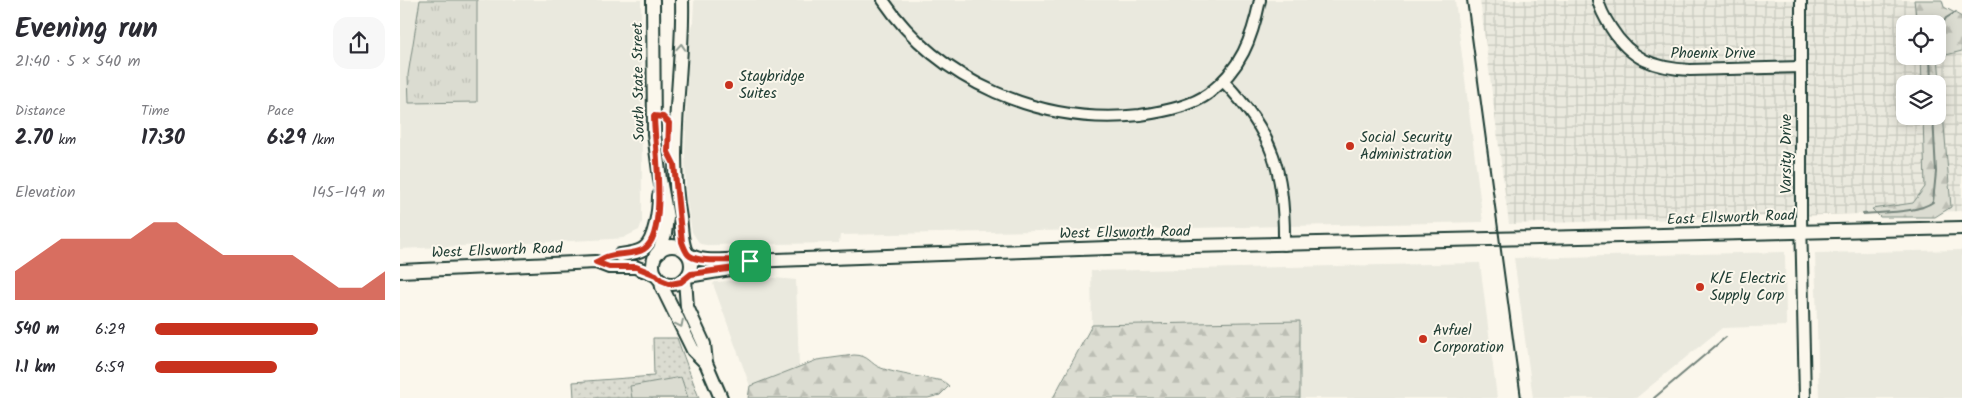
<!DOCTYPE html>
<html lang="en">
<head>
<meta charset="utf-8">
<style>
  :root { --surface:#fff; --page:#f7f7f7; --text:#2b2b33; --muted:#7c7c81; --accent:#c8321e }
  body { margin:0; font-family:Kalam,sans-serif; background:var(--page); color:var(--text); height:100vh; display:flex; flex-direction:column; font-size:19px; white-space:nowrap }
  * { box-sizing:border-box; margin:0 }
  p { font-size:16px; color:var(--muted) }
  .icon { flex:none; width:28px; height:28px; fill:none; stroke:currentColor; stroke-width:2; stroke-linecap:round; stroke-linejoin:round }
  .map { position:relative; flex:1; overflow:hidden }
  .side { display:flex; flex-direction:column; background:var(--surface); width:400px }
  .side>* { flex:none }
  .tools { position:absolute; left:1496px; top:15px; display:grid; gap:10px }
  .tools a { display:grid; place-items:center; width:50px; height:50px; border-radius:10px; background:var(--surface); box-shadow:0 2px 12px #0003; font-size:25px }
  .pin { position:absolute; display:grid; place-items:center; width:42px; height:42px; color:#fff; margin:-21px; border-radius:10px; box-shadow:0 2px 8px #0006 }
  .round { display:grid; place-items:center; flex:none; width:52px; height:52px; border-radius:15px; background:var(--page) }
  .headline { display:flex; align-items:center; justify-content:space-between; height:85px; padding:0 15px }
  h1 { font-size:28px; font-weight:700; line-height:38px }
  .stats { display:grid; grid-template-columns:repeat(3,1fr); gap:8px; height:85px; padding:5px 15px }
  .stats div { display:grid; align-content:center }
  .stats b { font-size:21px; font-weight:700 }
  .stats small { font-size:14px; font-weight:400 }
  .stats p { font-size:14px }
  .chart { height:140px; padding:10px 15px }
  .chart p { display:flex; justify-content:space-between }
  .chart svg { width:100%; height:90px; margin-top:5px; fill:var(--accent); opacity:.7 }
  ul { padding:0 15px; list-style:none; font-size:16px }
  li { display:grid; grid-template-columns:80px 60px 1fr; align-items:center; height:38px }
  li i { height:12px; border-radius:6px; background:var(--accent) }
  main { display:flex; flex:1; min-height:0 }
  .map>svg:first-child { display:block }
</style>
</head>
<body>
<main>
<section class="side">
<div class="headline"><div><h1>Evening run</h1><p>21:40 · 5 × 540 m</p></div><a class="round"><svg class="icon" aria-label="share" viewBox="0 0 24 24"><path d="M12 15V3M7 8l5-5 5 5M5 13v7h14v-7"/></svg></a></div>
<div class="stats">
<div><p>Distance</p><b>2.70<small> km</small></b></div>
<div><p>Time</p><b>17:30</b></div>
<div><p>Pace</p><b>6:29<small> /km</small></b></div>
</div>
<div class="chart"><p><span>Elevation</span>145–149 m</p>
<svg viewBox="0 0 160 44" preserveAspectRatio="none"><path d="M0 44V30L10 22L20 14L30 14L40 14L50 14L60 6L70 6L80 14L90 22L100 22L110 22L120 22L130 30L140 38L150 38L160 30V44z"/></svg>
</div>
<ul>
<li><b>540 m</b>6:29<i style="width:71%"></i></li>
<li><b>1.1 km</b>6:59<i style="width:53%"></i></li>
</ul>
</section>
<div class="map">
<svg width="1562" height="398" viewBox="0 0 1562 398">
  <defs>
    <pattern id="industrial-grid" width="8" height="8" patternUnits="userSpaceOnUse" patternTransform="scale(1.25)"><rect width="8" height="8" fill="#eae9de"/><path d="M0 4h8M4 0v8" fill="none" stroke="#c8c9bf"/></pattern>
    <pattern id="grass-tufts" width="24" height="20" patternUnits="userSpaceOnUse" patternTransform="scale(1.25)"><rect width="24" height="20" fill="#dbdcd1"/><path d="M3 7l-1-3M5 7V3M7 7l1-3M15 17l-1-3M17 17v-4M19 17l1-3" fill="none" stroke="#bcbeb4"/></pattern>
    <pattern id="forest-firs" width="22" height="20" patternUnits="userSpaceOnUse" patternTransform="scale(1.25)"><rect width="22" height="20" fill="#dbdcd1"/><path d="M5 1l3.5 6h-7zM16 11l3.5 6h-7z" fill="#bcbeb4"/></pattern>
    <pattern id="park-dots" width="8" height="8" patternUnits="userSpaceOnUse" patternTransform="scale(1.25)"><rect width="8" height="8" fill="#dbdcd1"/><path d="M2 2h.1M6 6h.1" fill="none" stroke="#bcbeb4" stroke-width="1.8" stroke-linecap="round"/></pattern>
  </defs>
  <rect width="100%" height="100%" fill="#fbf7ec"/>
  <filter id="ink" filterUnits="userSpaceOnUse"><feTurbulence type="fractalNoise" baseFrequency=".02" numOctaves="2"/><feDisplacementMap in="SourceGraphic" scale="10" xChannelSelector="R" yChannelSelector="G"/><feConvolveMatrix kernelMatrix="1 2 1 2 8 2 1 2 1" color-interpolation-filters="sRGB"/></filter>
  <g filter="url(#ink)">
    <g fill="#eae9de">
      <polygon points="0,0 241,0 242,212 242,222 239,230 223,238 212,239 0,249"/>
      <polygon points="294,0 1055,0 1083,222 440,235 439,243 307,245 300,244 292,232 286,197 285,152 288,50 293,22"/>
      <polygon points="1562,250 1562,398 1419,398 1415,253"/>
      <polygon points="1385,252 1386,326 1322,328 1236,398 1133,398 1114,258"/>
      <polygon points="1080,263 1097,398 901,398 900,322 692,325 691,271"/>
      <polygon points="374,278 396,280 399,368 350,386 313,284 315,282"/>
    </g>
    <path fill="url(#industrial-grid)" fill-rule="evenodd" d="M 1080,0 L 1524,0 L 1525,24 L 1505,24 L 1505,56 L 1538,56 L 1562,44 L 1562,211 L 1109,224 ZM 1505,84 L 1538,84 L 1538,116 L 1505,116 Z"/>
    <polygon fill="url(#grass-tufts)" stroke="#7d8c82" points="20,0 77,0 77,102 9,103 8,75"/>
    <g fill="url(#forest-firs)" stroke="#7d8c82">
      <polygon points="1514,0 1542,0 1544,7 1562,17 1562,51 1538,57 1551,207 1535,217 1480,217 1472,209 1513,203 1525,187 1523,116 1538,116 1538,84 1522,84 1521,56 1538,56 1538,24 1517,24"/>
      <polygon points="900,321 900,398 653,398 692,325"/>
      <path d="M 454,355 C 469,355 470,364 481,368 C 500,375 523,377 543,381 L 549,386 L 540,395 L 528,398 L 348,398 L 350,386 L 417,360 Z"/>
    </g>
    <polygon fill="url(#park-dots)" stroke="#7d8c82" points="253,338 277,338 299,398 174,398 173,382 254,376"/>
    <polygon fill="#dbdcd1" stroke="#7d8c82" points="281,377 288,398 232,398 230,386"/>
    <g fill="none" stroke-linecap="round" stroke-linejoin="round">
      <g stroke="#74847b" stroke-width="2">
        <polyline points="1538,31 1546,18 1556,12"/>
        <polyline points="1530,56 1531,84"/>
        <path d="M 1463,214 C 1483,212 1518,213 1533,202 L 1536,172 L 1533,116"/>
        <polyline points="1254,398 1326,337"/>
      </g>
      <defs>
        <g id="minor">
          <path d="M 483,0 C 539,82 642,126 740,115 C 762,112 790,107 808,94 C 841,69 852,39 860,0"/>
          <path d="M 1198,0 C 1200,10 1206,20 1211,28 C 1231,60 1255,68 1290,70 L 1401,67"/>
          <polyline points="1401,0 1401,217 1405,398"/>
          <path d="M 823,81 C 874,133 885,173 884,245"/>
        </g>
        <g id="major">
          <polyline points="253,0 254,134 260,179 267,217 265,234 259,252"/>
          <path d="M 282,0 C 284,73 267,145 280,218 C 282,230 281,241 286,252"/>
          <circle cx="272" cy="265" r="19"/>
          <path d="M 220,255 C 227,254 237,253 243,249 C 255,242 259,209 259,196"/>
          <path d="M 289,255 C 308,265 330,257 350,261 L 707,248 L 1562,228"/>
          <polyline points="0,271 196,262 209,267 235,267 256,275"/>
          <polyline points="288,276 342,267 350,261"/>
          <polyline points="285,279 287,307 304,344 306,363"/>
          <polyline points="261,280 262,287 293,350 306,363 321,398"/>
        </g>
      </defs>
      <use href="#minor" stroke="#1f3d34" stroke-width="14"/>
      <use href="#major" stroke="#1f3d34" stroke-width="16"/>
      <use href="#minor" stroke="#fbf7ec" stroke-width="10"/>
      <use href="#major" stroke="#fbf7ec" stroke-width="12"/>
      <polyline stroke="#1f3d34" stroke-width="2" points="1067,0 1121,398"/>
    </g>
    <defs><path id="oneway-chevron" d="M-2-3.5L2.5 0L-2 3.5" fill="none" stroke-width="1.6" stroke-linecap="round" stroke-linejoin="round" transform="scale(1.25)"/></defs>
    <g stroke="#8d9a90">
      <use href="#oneway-chevron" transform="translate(281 47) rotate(-86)"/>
      <use href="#oneway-chevron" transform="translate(280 324) rotate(64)"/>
    </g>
  </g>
  <g fill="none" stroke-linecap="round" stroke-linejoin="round" filter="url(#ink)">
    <defs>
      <path id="route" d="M 254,116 L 263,117 L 269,123 L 268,152 L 274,164 L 282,242 C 284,247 286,254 290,256 C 302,264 334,258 350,261 L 342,267 L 291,274 L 281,282 L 271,284 L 261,280 L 256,275 L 236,267 L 209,267 L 196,262 C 199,261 203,258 206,257 C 218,252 233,256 244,249 C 269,234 254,142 254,116 Z"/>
    </defs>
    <use href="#route" stroke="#fff" stroke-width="10"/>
    <use href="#route" stroke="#c8321e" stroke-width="6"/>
  </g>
  <g fill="#c8321e" stroke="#fbf7ec" stroke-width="2">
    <circle cx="329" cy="85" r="5"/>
    <circle cx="950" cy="146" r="5"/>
    <circle cx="1300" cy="287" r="5"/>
    <circle cx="1023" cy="339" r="5"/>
  </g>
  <g text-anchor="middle" stroke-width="4" stroke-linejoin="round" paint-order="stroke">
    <g font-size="15" fill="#1f3d34" stroke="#fbf7ec">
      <text x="1313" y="58">Phoenix Drive</text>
      <text transform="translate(238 82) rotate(-91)" y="5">South State Street</text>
      <text transform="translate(1386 154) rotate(-90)" y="5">Varsity Drive</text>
      <text transform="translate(1331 217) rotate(-2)" y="5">East Ellsworth Road</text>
      <text transform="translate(725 232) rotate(-1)" y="5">West Ellsworth Road</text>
      <text transform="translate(97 250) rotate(-2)" y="5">West Ellsworth Road</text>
    </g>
    <g font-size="15" fill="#1f3d34" stroke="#fbf7ec" text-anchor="start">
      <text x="339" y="81">Staybridge<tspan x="339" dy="17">Suites</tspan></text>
      <text x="960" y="142">Social Security<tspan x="960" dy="17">Administration</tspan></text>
      <text x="1310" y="283">K/E Electric<tspan x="1310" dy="17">Supply Corp</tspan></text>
      <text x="1033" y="335">Avfuel<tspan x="1033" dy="17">Corporation</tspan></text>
    </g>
  </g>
</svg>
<div class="tools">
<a><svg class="icon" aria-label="locate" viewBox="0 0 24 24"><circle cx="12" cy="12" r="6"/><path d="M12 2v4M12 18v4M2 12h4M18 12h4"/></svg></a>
<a><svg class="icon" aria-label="layers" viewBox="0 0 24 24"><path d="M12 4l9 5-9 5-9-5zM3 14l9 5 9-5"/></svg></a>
</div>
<div class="pin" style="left:350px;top:261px;background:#1e9e55"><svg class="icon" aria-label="arrive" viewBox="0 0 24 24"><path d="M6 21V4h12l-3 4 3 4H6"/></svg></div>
</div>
</main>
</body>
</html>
